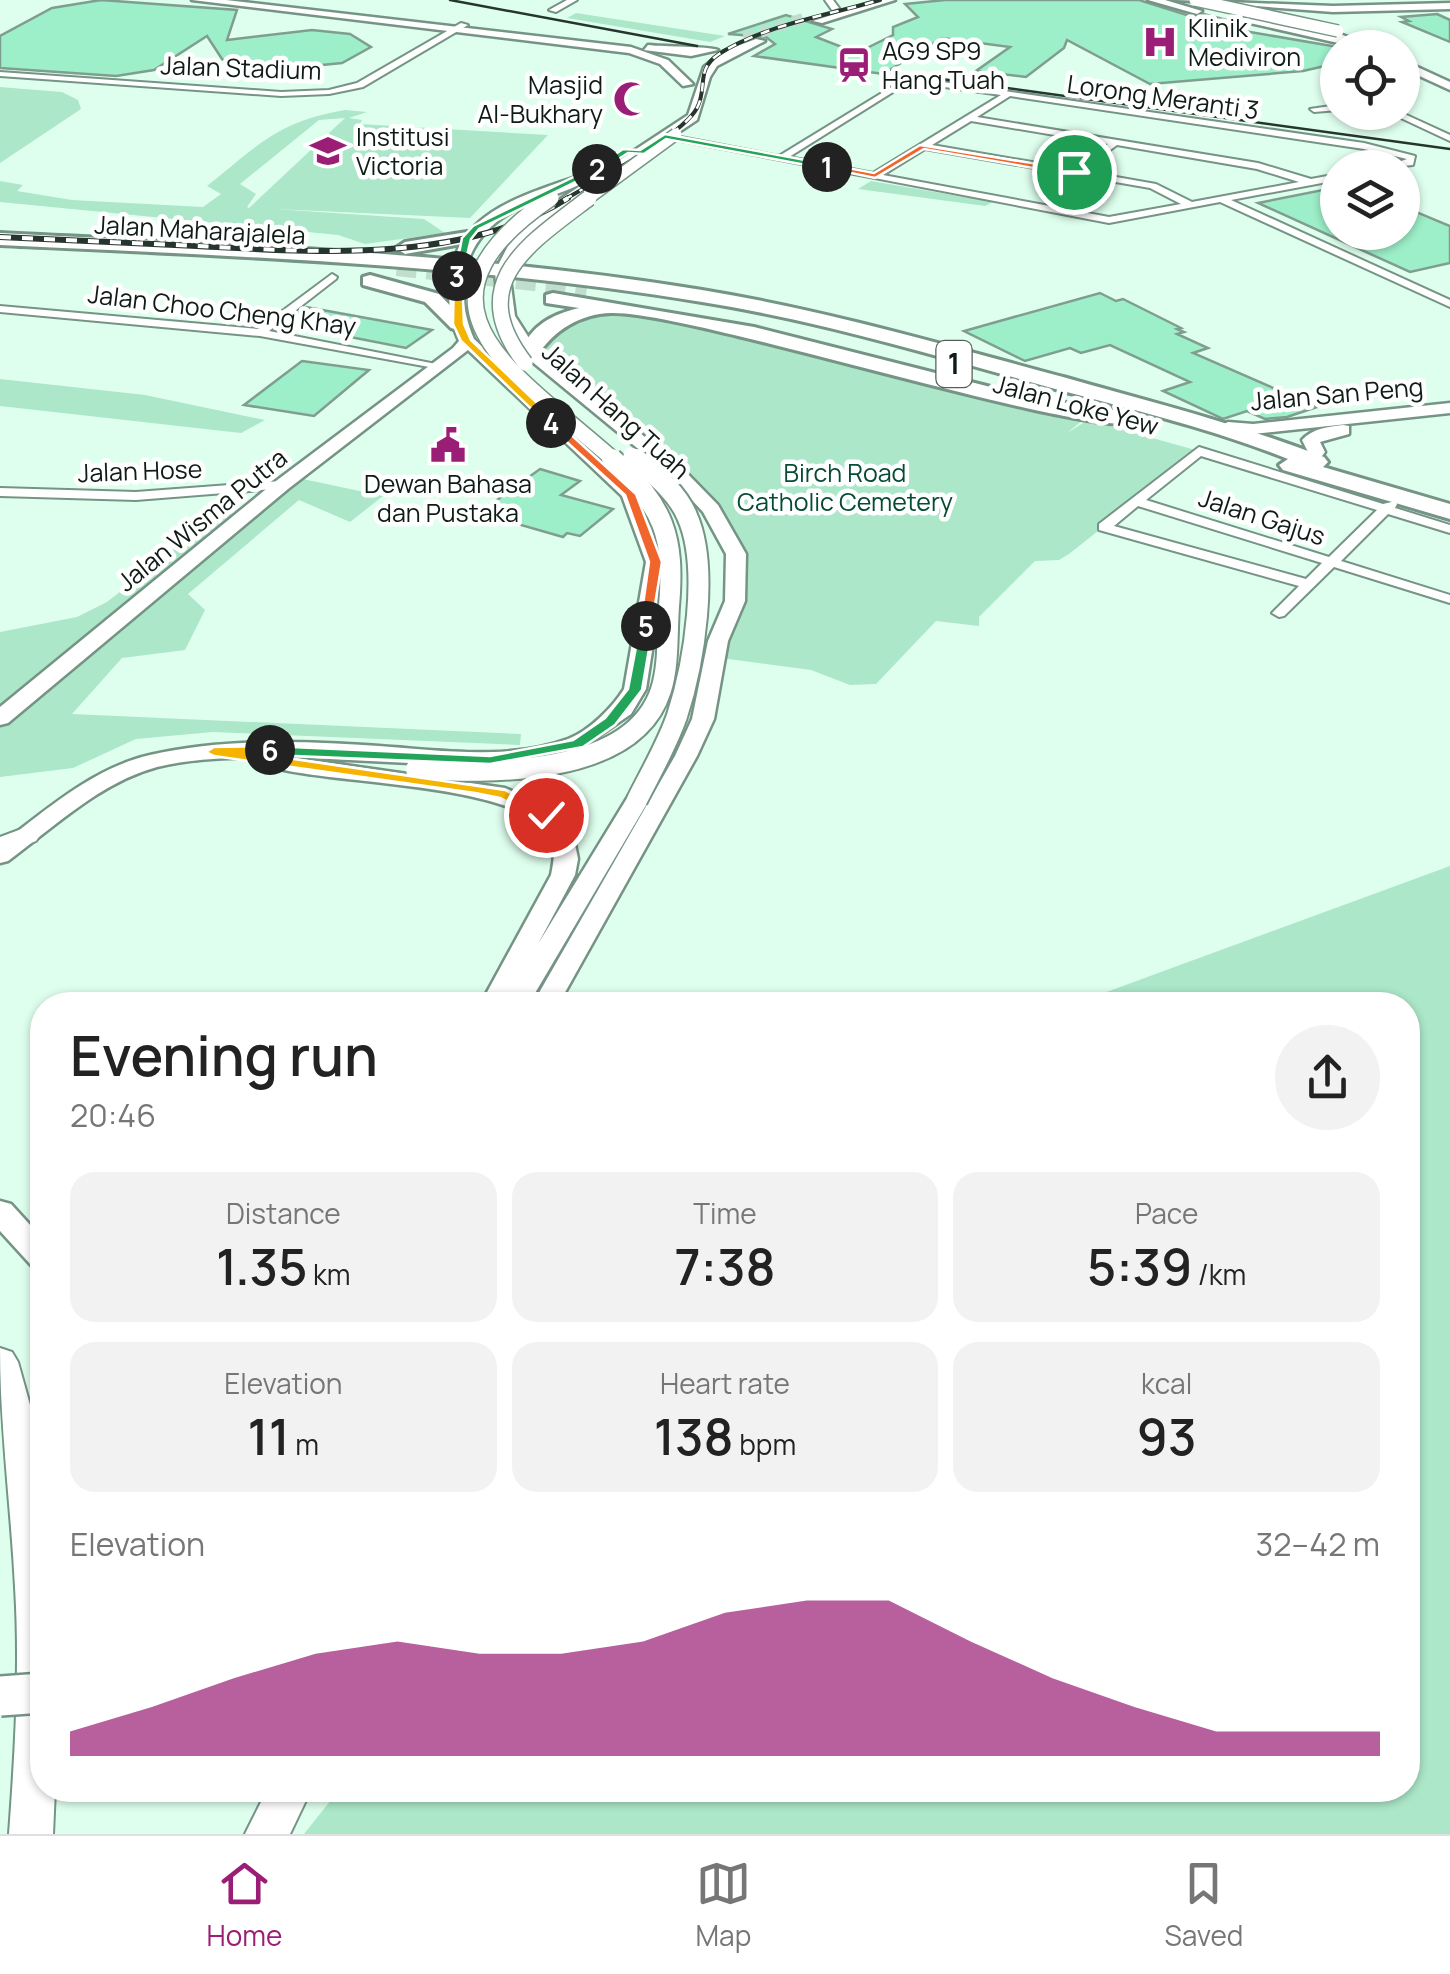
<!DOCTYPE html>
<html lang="en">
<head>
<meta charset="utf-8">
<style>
  :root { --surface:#fff; --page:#f2f2f2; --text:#222; --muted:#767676; --line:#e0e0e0; --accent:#9a1e75 }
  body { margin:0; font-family:Manrope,sans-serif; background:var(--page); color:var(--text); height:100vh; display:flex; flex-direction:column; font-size:38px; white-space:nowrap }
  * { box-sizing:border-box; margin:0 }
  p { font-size:32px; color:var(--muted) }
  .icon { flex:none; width:55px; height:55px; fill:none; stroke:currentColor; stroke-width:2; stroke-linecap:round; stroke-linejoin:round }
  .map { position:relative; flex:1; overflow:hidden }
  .drawer { position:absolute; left:30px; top:992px; width:1390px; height:810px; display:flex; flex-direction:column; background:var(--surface); border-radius:40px; box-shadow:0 2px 8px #0004 }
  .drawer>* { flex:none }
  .fabs { position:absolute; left:1320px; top:30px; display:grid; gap:20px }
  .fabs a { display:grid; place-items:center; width:100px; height:100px; border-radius:50%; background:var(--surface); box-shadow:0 2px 8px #0004; font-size:50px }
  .pin { position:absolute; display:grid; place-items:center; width:85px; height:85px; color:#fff; margin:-42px; border:5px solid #fff; border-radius:50%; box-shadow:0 2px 10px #0007 }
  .km { position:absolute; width:50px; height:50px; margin:-25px; border-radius:50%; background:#222; color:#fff; font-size:28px; line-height:50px; text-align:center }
  .round { display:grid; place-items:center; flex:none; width:105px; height:105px; border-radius:52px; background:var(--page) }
  .head { display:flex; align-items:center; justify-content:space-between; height:170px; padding:0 40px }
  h1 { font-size:55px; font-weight:600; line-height:75px }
  .figures { display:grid; grid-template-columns:repeat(3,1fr); gap:15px; height:170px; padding:10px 40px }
  .figures div { display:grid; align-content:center; border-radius:25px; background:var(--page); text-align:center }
  .figures b { font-size:50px; font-weight:600 }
  .figures small { font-size:28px; font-weight:400 }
  .figures p { font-size:28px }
  .chart { height:280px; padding:20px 40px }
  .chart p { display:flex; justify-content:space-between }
  .chart svg { width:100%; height:180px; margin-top:10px; fill:var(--accent); opacity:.7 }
  .tabs { display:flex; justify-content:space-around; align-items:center; height:140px; border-top:2px solid var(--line); background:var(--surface); font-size:28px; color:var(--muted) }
  .tabs a { display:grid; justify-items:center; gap:5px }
  .tabs .on { color:var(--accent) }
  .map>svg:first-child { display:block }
</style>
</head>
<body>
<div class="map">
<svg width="1450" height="1834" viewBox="0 0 1450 1834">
  <rect width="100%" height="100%" fill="#dfffee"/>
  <g fill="#ace7c9" fill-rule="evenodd">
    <polygon points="576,13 725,36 710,42 567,18"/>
    <polygon points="0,87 62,92 78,100 81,109 0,163"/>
    <path d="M 345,110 L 367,112 L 349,118 L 362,120 L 360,124 L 548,135 L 470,218 L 274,209 L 424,219 L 445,233 L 365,244 L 338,235 L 0,202 L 0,181 L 23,185 L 17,191 L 72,200 L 203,207 L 221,194 L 207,186 C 259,145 276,122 345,110 ZM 345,118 L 249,208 L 247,207 L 256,194 L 240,184 L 319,120 Z"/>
    <polygon points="871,181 993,202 985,206 858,189"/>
    <polygon points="626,309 916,373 1083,420 1067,433 1088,420 1199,451 1069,554 1059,560 1035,561 979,617 979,626 936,621 876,684 850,685 811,670 714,657 736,554 711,510 537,350 556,322 596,311"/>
    <polygon points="0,379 145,395 265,420 241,433 0,406"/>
    <polygon points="284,475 383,496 350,522 299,500 188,594 205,610 185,650 122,658 72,714 521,734 520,745 213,732 136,739 73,768 0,777 0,632 77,617 107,602 218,515 240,509"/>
    <polygon points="1450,866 1450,1834 304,1834 339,1790 1408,1790 1408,1005 1071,1005"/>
  </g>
  <g fill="#9cefc8" stroke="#809e8f" stroke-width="2.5">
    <polygon points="101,0 237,10 227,40 312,30 350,34 371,47 342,63 272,70 229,63 222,59 207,36 154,70 116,76 0,68 0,36 52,8"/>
    <polygon points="945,0 1139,0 1196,18 1204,14 1238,23 1221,27 1338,47 1338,63 1303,71 1150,84 1067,40 1064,48 1026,77 976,71 1010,47 942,38 883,74 754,56 775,44 766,37 728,34 786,15 832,29 816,37 857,53 893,35 893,27 918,17 905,4"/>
    <polygon points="1437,14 1450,20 1450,42 1402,22 1409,21 1401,17"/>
    <polygon points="1338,187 1338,232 1402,232 1402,206 1450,226 1450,263 1410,272 1258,203"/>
    <polygon points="1100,293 1116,301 1123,299 1181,328 1177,329 1184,332 1177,334 1208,348 1193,353 1317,407 1287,417 1265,419 1247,411 1223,419 1163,391 1190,382 1110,345 1081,353 1070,348 1025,361 964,331"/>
    <polygon points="306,307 432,330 406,348 284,324"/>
    <polygon points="302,361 369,370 314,416 244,405"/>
    <polygon points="540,469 580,481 561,495 613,509 580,536 567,533 563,537 479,513"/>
  </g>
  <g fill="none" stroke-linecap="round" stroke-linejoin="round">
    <polyline stroke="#c0ddcd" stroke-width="11" stroke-dasharray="11 6" stroke-linecap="butt" points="744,38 804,18"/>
    <polyline stroke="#c0ddcd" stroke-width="20" stroke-dasharray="20 10" stroke-linecap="butt" points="397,266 587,287"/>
    <defs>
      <g id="street">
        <polygon points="567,0 577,0 556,12 549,10"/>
        <polygon points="825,0 833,0 839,8 832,10"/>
        <polygon points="461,23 468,25 363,87 329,94 281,96 0,76 0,72 281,92 329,90 357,83"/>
        <path d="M 908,77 L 1364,143 L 1415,156 L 1413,165 L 1382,168 L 1407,159 L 1364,149 L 1010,96 L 977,117 L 1258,163 L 1311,179 L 1338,174 L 1338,180 L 1231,200 L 1450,300 L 1450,307 L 1220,202 L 1109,223 L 661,137 L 665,134 L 779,156 ZM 909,82 L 1001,95 L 873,173 L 789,157 ZM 971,121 L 1108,144 L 1072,169 L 932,145 ZM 1117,145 L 1257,169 L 1299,182 L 1192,202 L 1156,184 L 1082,171 ZM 925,149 L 1150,188 L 1181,204 L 1109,217 L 883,175 Z"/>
        <rect x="1334" y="82" width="4" height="4"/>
        <polygon points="1338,105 1338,110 1314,112 1310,109"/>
        <polygon points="1388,112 1400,112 1450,135 1450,141"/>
        <polygon points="332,274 337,277 336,279 269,331 436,364 440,365 440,369 260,336 0,312 0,306 258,329"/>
        <path d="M 1199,447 L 1383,504 L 1396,501 L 1397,504 L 1395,508 L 1450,525 L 1450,533 L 1388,514 L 1341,561 L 1450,595 L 1450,603 L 1334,567 L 1284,616 L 1279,617 L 1272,613 L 1299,586 L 1099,530 L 1099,524 ZM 1201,456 L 1377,510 L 1329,557 L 1146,500 ZM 1138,506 L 1322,563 L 1306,579 L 1114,526 Z"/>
        <polygon points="282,481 288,485 286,488 136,500 0,496 0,488 136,492"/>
      </g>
      <g id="secondary">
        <polygon points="192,0 226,0 631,47 668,60 693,84 683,86 660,64 629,53"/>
        <polygon points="879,0 895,0 822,23 813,21"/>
        <polygon points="1148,0 1165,0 1202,11 1197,14"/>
        <polygon points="1176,0 1333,6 1450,3 1450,9 1333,12"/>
        <polygon points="1245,16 1340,34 1377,48 1360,48 1241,21"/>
        <polygon points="756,39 765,41 717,66 710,77 697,120 543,223 519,250 509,271 515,316 536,349 677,463 718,505 746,554 745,601 728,641 714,719 697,756 558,1005 532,1005 675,756 692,719 708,641 725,601 726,554 703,512 665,471 524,355 499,316 495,271 508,246 533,217 688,115 704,67 724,51"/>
        <path d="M 648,45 C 665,47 707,46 718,50 L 691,56 L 644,50 Z"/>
        <polygon points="1402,60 1450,82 1450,90 1402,68"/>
        <path d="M 575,177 L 587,180 C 568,193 542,197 521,207 C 466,233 450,283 474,339 L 639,494 L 666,562 L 646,689 L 631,714 L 577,751 L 490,767 L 289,757 L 505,788 L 551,809 L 573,834 L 578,859 L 575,875 L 538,944 L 629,795 L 645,795 L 649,800 L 528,1005 L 480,1005 L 551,875 C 554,860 557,844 546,831 C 512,784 340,784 280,769 L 277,764 L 288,757 C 246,757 198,757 157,767 C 101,782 54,827 8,861 L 0,863 L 0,845 C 46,810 93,768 150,755 C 222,738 305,741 379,746 C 440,750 508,761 568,739 C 589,731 613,707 624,689 L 646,562 L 622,496 L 468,350 L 288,489 L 8,723 L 0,725 L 0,707 L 276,481 L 453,348 L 459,341 C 449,319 447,295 451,271 C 462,211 525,195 575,177 Z"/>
        <polygon points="1450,403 1450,413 1253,434 1228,432 1219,427 1228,422 1253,424"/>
        <path d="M 1343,425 L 1349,426 L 1349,434 L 1320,442 L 1325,452 L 1322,456 L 1310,456 L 1302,440 C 1313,428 1328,427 1343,425 Z"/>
        <polygon points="0,1201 11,1204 42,1238 42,1268 31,1265 0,1231"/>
      </g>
      <g id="primary">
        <polygon points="27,827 36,829 40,835 36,841 0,855 0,837"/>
        <path d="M 0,1348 L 12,1352 L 18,1362 L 39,1437 L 42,1468 L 42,1790 L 55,1790 L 53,1834 L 9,1834 C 15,1752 20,1669 15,1587 C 11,1507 0,1428 0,1348 Z"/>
        <polygon points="267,1790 311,1790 290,1834 245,1834"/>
      </g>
      <g id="highway">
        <polygon points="467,232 476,238 473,242 405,254 396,248 405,242"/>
        <path d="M 0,233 C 234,245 470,252 702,290 C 825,310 944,345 1063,377 C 1151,402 1239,424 1324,457 L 1328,462 L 1323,467 L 1450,504 L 1450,519 L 1283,470 L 1279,465 L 1288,459 C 1210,428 1129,409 1048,387 C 934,355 820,321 702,302 C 471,264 234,256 0,245 Z"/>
        <polygon points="370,275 439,294 468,324 458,330 451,328 425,302 363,285 363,277"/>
        <path d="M 553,293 L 754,327 L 1034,398 L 1133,413 L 1144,420 C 1115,449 691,310 611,313 C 580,314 554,330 537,356 L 523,356 L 520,352 C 532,325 551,315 579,308 L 546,303 L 546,295 Z"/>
      </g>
    </defs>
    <use href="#street" stroke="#769485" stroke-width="4"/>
    <use href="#secondary" stroke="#769485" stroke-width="5"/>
    <use href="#primary" stroke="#769485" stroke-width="4"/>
    <use href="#highway" stroke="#769485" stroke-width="6"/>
    <use href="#street" fill="#fff" fill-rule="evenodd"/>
    <use href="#secondary" fill="#fff" fill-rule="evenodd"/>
    <use href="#primary" fill="#fff" fill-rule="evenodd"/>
    <use href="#highway" fill="#fff" fill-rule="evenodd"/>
    <g stroke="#26352d" stroke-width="2.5">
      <polyline points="450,0 697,46"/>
      <polyline points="941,79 1450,149"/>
    </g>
    <defs>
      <path id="rail-far1" d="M 564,200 C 594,182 682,136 697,108 C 708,87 695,70 719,54 C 765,25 828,15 880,0"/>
      <path id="rail" d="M 0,237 C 66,240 132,243 197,246 C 315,252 464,264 568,198"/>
    </defs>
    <use href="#rail-far1" stroke="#26352d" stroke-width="4"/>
    <use href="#rail" stroke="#26352d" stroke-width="6"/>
    <use href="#rail-far1" stroke="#fff" stroke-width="2.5" stroke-dasharray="9" stroke-linecap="butt"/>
    <use href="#rail" stroke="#fff" stroke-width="4" stroke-dasharray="11" stroke-linecap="butt"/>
    <defs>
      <g id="secondary-bridge-far2">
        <polyline points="1195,0 1338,31"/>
        <polyline points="547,200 551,198"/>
        <polyline points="586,200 676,134"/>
      </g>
      <g id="secondary-bridge-far1">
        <path d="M 551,198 C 391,307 519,375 615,461"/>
        <path d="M 525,363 C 464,284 527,245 589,198"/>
        <polyline points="631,455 639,461"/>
      </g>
      <g id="secondary-bridge">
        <path d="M 636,459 C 655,475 677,492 687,516 C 710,567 694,664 677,716 C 667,745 651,772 637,800"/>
        <path d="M 416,769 C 488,773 633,778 661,690 C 669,665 667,633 669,606 C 675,537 664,506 612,459"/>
      </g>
      <polyline id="primary-bridge" points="0,1696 42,1693"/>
    </defs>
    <use href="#secondary-bridge-far2" stroke="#769485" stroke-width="14" stroke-linecap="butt"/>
    <use href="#secondary-bridge-far1" stroke="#769485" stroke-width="18" stroke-linecap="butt"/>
    <use href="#secondary-bridge" stroke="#769485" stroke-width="24" stroke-linecap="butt"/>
    <use href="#primary-bridge" stroke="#769485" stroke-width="44" stroke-linecap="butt"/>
    <use href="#secondary-bridge-far2" stroke="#fff" stroke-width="11"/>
    <use href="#secondary-bridge-far1" stroke="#fff" stroke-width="15"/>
    <use href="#secondary-bridge" stroke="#fff" stroke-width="20"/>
    <use href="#primary-bridge" stroke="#fff" stroke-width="39"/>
  </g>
  <polygon fill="#f0652b" stroke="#fff" stroke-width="2.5" points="920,145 1074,170 1078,172 1074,175 924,149 875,178 822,167 827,164 874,173"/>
  <polygon fill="#22a559" stroke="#fff" stroke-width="2.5" points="665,134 827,164 831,167 827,169 666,139 644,154 628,153 600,171 593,169 623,149 640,150"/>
  <polygon fill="#22a559" stroke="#fff" stroke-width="2.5" points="594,167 602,169 479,229 471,239 462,276 454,279 462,238 473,226"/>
  <polygon fill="#f5b400" stroke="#fff" stroke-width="2.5" points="454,274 462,276 464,324 471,340 555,420 555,425 548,425 461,341 453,324"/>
  <polygon fill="#f0652b" stroke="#fff" stroke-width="2.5" points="548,420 555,420 636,494 662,562 651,629 640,626 649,562 625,495 548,425"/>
  <polygon fill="#22a559" stroke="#fff" stroke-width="2.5" points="646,622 653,626 642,690 615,725 583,747 490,764 270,755 263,750 270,746 490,756 573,740 605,718 628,689 640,626"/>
  <polygon fill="#f5b400" stroke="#fff" stroke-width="2.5" points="270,746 277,750 266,755 505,790 553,815 540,818 500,798 475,793 214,756 206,752 214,747"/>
  <defs>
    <symbol id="hospital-bare" viewBox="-9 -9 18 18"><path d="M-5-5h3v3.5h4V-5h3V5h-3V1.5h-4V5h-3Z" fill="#9a1e75" stroke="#fff" stroke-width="2.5" paint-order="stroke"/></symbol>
    <symbol id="station-bare" viewBox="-9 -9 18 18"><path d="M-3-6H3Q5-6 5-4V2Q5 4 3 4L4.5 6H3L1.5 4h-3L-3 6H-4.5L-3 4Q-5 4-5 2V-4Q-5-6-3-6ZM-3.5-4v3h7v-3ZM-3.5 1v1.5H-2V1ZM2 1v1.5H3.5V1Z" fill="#9a1e75" stroke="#fff" stroke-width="2.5" paint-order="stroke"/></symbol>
    <symbol id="mosque-bare" viewBox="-9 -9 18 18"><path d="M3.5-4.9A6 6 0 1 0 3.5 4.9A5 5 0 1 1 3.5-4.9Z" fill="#9a1e75" stroke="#fff" stroke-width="2.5" paint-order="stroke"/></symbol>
    <symbol id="school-bare" viewBox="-9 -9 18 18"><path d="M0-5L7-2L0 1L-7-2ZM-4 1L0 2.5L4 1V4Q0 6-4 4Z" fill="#9a1e75" stroke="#fff" stroke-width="2.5" paint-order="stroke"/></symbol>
    <symbol id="civic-bare" viewBox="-9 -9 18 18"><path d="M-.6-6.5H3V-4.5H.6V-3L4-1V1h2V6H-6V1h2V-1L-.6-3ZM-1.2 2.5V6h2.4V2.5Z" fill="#9a1e75" stroke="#fff" stroke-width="2.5" paint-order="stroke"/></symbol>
  </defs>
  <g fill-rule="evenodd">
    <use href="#hospital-bare" x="1135" y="17" width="50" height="50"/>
    <use href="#station-bare" x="829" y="40" width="50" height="50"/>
    <use href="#mosque-bare" x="606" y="74" width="50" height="50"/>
    <use href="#school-bare" x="303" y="126" width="50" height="50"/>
    <use href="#civic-bare" x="423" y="420" width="50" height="50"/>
  </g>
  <g text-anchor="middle" stroke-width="9" stroke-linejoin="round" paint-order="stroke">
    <g font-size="25" fill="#0f1b15" stroke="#fff" text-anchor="start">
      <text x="1188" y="37">Klinik<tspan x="1188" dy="29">Mediviron</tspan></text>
      <text x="882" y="60">AG9 SP9<tspan x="882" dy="29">Hang Tuah</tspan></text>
      <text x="603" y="94" text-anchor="end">Masjid<tspan x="603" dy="29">Al-Bukhary</tspan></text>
      <text x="356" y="146">Institusi<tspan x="356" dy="29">Victoria</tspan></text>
      <text x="448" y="493" text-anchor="middle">Dewan Bahasa<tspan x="448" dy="29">dan Pustaka</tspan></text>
    </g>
    <g font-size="25" fill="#0f1b15" stroke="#fff">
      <text transform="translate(241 68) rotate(2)" y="9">Jalan Stadium</text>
      <text transform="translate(1163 97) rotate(8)" y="9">Lorong Meranti 3</text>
      <text transform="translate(200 230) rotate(3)" y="9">Jalan Maharajalela</text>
      <text transform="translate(222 310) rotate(7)" y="9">Jalan Choo Cheng Khay</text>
      <text transform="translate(1337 394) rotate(-5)" y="9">Jalan San Peng</text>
      <text transform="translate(1076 405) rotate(15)" y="9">Jalan Loke Yew</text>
      <text transform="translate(616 411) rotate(42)" y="9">Jalan Hang Tuah</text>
      <text transform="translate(140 471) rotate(-2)" y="9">Jalan Hose</text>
      <text transform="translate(1262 517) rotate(18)" y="9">Jalan Gajus</text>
      <text transform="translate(202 520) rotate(-39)" y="9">Jalan Wisma Putra</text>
    </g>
    <g font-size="25" fill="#054c33" stroke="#fff">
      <text x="845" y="482">Birch Road<tspan x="845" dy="29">Catholic Cemetery</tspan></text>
    </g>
    <rect fill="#fff" stroke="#575f5b" stroke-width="2.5" x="936.5" y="341" width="35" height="46" rx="8"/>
    <g font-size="28" font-weight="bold" fill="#0f1b15">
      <text x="954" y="374">1</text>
    </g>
  </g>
</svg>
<div class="fabs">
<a><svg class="icon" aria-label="locate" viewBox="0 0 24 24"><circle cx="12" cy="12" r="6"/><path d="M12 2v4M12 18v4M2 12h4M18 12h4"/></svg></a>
<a><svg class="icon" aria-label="layers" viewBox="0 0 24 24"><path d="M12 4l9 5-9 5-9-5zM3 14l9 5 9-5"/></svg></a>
</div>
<div class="pin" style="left:1074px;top:172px;background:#1e9e55"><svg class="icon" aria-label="arrive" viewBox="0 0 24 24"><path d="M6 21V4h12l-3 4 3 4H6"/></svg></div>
<div class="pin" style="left:546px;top:815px;background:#d93025"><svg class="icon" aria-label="check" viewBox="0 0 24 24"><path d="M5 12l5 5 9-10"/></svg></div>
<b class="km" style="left:827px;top:167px">1</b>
<b class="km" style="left:597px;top:169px">2</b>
<b class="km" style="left:457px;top:276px">3</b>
<b class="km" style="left:551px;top:423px">4</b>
<b class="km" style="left:646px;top:626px">5</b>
<b class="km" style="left:270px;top:750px">6</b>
<section class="drawer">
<div class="head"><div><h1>Evening run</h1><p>20:46</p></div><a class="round"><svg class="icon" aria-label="share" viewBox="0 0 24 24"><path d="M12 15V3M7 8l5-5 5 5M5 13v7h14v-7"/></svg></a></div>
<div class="figures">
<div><p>Distance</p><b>1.35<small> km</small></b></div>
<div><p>Time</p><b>7:38</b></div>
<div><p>Pace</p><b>5:39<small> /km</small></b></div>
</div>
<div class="figures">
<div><p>Elevation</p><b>11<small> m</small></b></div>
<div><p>Heart rate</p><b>138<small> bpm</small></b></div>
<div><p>kcal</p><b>93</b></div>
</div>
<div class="chart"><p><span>Elevation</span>32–42 m</p>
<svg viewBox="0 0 160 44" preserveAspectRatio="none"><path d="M0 44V38L10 32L20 25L30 19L40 16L50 19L60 19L70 16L80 9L90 6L100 6L110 16L120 25L130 32L140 38L150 38L160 38V44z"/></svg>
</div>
</section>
</div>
<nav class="tabs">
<a class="on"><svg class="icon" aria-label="home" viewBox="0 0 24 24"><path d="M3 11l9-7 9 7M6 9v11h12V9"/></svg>Home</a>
<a><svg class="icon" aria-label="map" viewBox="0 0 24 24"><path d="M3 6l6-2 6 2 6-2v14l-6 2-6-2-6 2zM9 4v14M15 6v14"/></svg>Map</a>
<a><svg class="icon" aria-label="saved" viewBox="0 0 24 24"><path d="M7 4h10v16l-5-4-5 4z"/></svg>Saved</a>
</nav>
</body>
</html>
